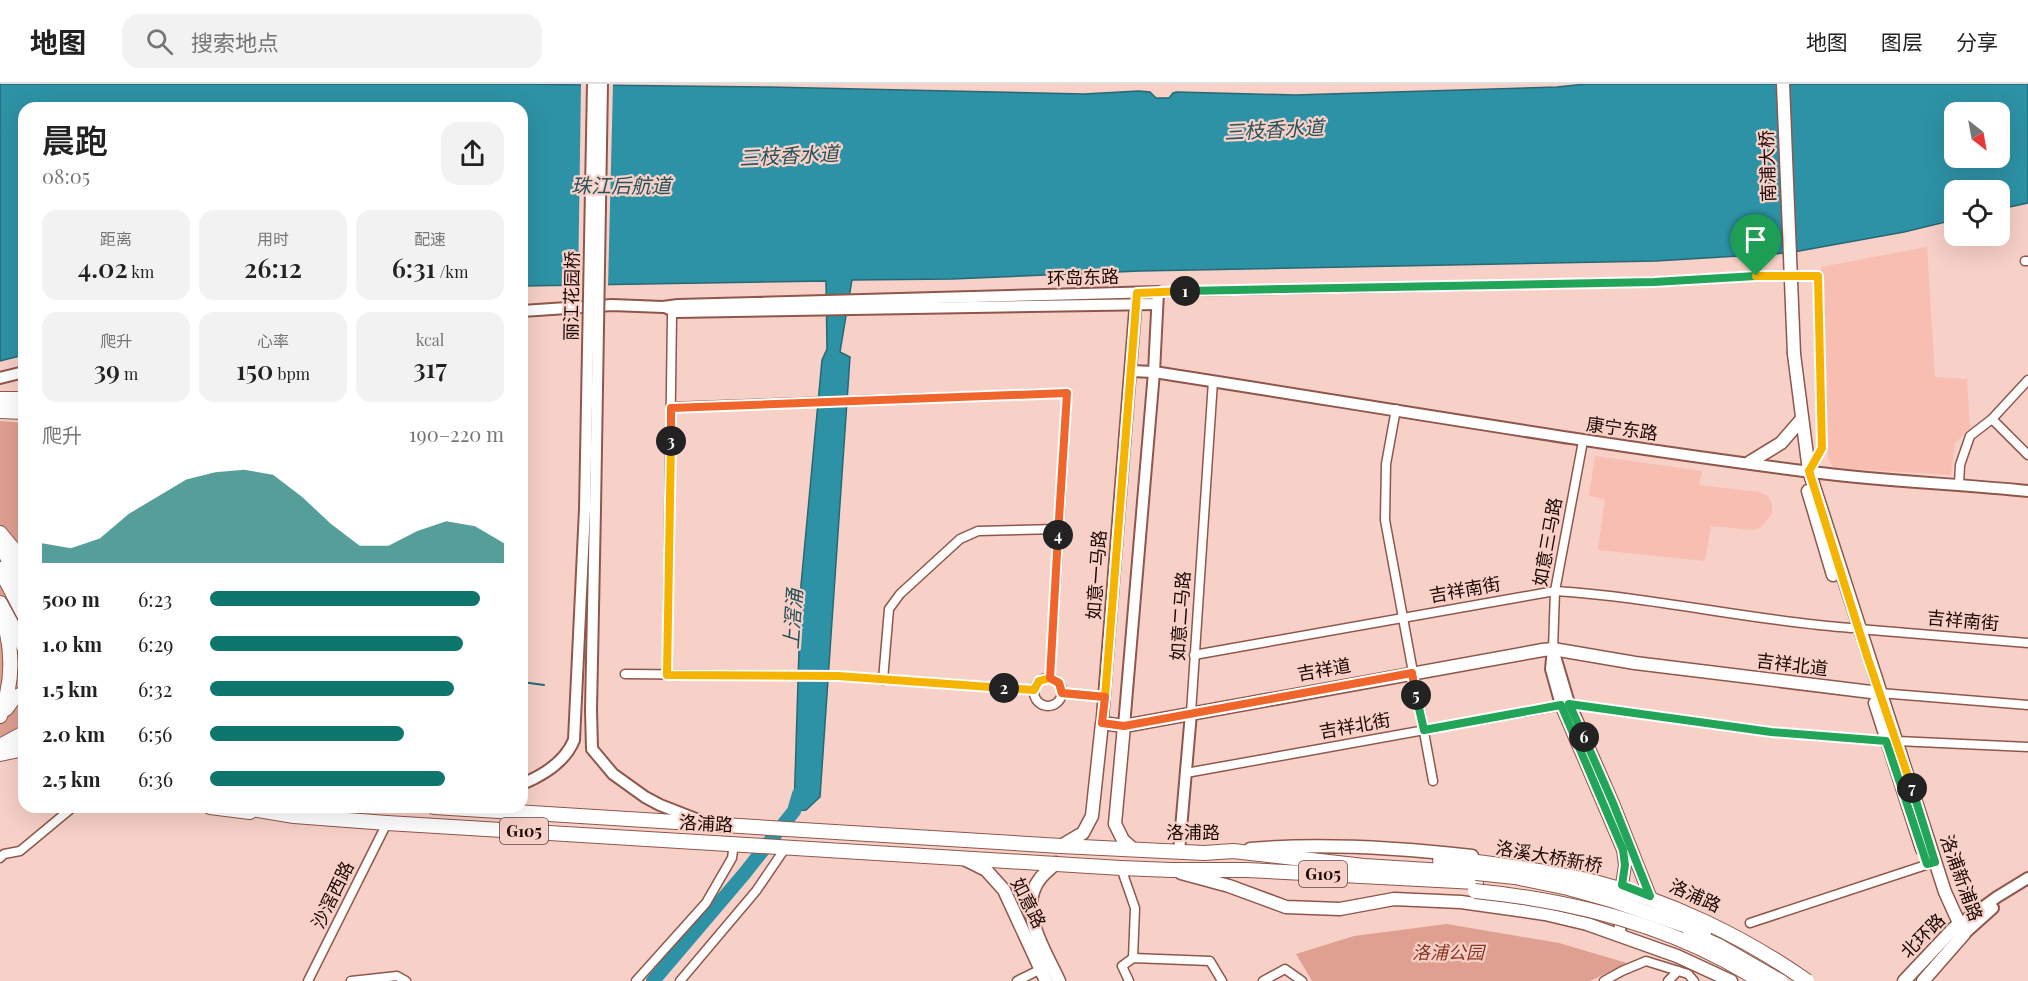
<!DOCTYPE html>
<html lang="zh">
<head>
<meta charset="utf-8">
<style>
  :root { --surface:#fff; --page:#f2f2f2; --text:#222; --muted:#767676; --line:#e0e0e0; --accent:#0f766e }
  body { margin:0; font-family:"Playfair Display","Noto Sans SC",serif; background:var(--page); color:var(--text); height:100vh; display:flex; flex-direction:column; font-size:22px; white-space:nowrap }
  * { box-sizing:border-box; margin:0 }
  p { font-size:20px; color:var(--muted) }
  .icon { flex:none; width:33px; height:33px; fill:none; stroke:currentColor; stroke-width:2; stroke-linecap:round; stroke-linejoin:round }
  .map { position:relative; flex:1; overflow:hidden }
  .details { position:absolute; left:18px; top:18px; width:510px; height:711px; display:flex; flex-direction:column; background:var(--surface); border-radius:18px; box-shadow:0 6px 24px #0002 }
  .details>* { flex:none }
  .needle { width:39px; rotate:149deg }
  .tools { position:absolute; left:1944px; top:18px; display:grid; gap:12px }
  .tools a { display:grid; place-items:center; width:66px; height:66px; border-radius:12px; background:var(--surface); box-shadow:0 6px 24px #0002; font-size:30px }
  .pin { position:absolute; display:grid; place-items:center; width:51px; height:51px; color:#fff; margin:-62px -26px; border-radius:50% 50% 50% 0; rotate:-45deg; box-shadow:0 0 6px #0007 }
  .pin .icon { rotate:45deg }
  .km { position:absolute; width:30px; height:30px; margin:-15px; border-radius:50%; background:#222; color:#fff; font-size:16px; line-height:30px; text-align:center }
  .round { display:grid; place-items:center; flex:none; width:63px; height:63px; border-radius:18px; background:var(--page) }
  .summary { display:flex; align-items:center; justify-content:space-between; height:102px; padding:0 24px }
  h1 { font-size:33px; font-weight:600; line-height:45px }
  .metrics { display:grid; grid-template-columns:repeat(3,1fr); gap:9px; height:102px; padding:6px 24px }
  .metrics div { display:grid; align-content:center; border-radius:15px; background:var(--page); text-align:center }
  .metrics b { font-size:26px; font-weight:600 }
  .metrics small { font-size:16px; font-weight:400 }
  .metrics p { font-size:16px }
  .chart { height:168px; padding:12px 24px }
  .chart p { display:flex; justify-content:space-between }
  .chart svg { width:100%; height:108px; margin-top:6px; fill:var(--accent); opacity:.7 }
  ul { padding:0 24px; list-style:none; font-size:20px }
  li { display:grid; grid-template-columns:96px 72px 1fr; align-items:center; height:45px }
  li i { height:15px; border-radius:8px; background:var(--accent) }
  header { display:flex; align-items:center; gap:36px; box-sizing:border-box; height:84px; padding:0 30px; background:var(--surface); border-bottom:2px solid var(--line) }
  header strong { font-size:28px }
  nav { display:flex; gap:33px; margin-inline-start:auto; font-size:21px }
  .search { width:420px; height:54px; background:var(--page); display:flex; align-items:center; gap:15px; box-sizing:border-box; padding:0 21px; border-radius:18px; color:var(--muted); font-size:22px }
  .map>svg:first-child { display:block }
</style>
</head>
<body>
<header>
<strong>地图</strong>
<div class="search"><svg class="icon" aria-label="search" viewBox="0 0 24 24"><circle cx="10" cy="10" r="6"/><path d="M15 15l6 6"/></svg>搜索地点</div>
<nav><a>地图</a><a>图层</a><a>分享</a></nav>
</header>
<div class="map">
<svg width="2028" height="897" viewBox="0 0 2028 897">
  <rect width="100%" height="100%" fill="#f7d0c7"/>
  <g fill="#f8beb1">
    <polygon points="1927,163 1935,293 1967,295 1970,344 1955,359 1951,391 1834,384 1828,375 1821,183"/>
    <polygon points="1595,372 1702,387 1699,401 1759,408 1768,412 1772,420 1772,430 1760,444 1753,446 1711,442 1705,477 1598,466 1605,415 1589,412"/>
  </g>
  <g fill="#df9f91">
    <polygon points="0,337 24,339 24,656 0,655"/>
    <polygon points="1447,840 1559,859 1627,879 1590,897 1312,897 1296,870 1354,852"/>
  </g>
  <path fill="#2d92a5" stroke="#276874" stroke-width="1.5" fill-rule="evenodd" d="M 0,0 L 497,0 L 769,3 L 1084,10 L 1139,7 L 1150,8 L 1156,14 L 1169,14 L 1173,9 L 1177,8 L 1295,11 L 1557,3 L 1586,0 L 2028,0 L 2028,119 L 2000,125 L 2000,106 L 1954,106 L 1954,136 L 1904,148 L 1788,169 L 1656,177 L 1140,187 L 952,195 L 852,196 L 840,268 L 850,273 L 820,713 L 806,726 L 794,727 L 801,501 L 822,276 L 827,265 L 826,197 L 522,202 L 522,24 L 24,24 L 24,271 L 0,277 ZM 1954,28 L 2000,28 L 2000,74 L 1954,74 Z"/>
  <polygon fill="#f7d0c7" points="581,0 613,0 608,203 578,204"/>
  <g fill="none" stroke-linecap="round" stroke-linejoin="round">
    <polyline stroke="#276874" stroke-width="2" points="522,598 544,601"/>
    <polyline stroke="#2d92a5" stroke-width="14" points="653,897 744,790 794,727 799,710"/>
    <defs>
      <g id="minor">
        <polyline points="2025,177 2028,177"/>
        <polyline points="1158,208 1654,198 1756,192 1818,192 1822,364 1810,386"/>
        <polyline points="671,323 1067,309 1050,594"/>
        <polyline points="1396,325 1386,380 1385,436 1433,697"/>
        <polyline points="1992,335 2028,371"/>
        <polyline points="1959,400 1960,381 1970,352 1992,335 2028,296"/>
        <polyline points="1859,545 2028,559"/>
        <polyline points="1553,565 1555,507 1583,357"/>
        <path d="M 1194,571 L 1555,507 C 1654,513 1752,537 1851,544"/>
        <polyline points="625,590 838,592 1034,606"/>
        <polyline points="667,591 672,232"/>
        <circle cx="1048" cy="608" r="14"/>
        <polyline points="883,596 889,525 900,510 960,455 978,447 1059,445"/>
        <polyline points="1062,609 1105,613"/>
        <polyline points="1880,609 2028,621"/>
        <polyline points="1191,629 1213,297"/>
        <polyline points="1897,657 2028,663"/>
        <polyline points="1186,689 1569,620 1771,648 1886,657"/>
        <polyline points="0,774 4,770 20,767 73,723"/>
        <polyline points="1121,784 1135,824 1133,874"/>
        <polyline points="1750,839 1935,778"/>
        <polyline points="308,897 387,739"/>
        <polyline points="351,897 397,892 406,897"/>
        <polyline points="636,897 706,819 732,774 734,760"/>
        <polyline points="680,897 756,807 786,763"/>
        <polyline points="1017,897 1041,885"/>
        <polyline points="1129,897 1122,882 1133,874 1210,877 1222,897"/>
        <polyline points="1263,897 1285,885 1302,897"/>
        <polyline points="1604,897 1622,887 1646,877 1688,890 1694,897"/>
        <polyline points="1668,897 1678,887"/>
      </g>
      <g id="tertiary">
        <polyline points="667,224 676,228 1157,220"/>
        <polyline points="522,227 612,221 663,223 678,221 1158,208 1154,288 1124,642"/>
        <path d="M 1131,287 L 1154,288 C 1373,322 1591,360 1811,388 C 1883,397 1956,400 2028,407"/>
        <polyline points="0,294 24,288"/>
        <polyline points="595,425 591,626 592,665 613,690 645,713 660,721 701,737"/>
        <polyline points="1553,565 1551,585 1561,621 1623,766 1625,781 1618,828 1621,852"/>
        <polyline points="1554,569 1568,616 1613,719 1650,812"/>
        <polyline points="1102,639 1136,215"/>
        <path d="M 522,700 C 544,691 565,678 574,656 L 585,425"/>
        <polyline points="1179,768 1191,629"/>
        <polyline points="1954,844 1997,813 2028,794"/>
        <polyline points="1964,850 1993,824"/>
      </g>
      <g id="secondary">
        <polyline points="1794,270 1809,387 1945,808 1964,850"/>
        <polyline points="1750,378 1781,359 1801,336"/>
        <polyline points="1808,407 1833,491"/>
        <polyline points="1875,619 1922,765"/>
        <polyline points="1124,642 1115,740 1123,756 1133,765"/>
        <polyline points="1061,762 1083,749 1092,732 1102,639 1124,642 1543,566 1553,565 1635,579 1871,608"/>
        <path d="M 1250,765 C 1321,759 1401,764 1472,772"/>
        <polyline points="964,775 986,786 1004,806 1046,897"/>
        <path d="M 1056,779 C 1050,785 1043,790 1039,796 C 1017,826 1046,868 1059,897"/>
        <polyline points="1181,789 1229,802 1286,823 1340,825 1394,815 1461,818 1545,830 1587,840 1677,872 1731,897"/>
        <polyline points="1904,897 1954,844"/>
        <polyline points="1923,897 1964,850"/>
      </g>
      <g id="primary">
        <polyline points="0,315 24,315"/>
        <polyline points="0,327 24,328"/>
        <polyline points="0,449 24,478"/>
        <polyline points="6,625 14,614 24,609"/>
        <path d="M 0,632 C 14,598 13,562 1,528"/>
        <polyline points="0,662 24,649"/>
        <polyline points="0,670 24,665"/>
        <polyline points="210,723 250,728"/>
      </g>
      <g id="trunk">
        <polyline points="0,456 24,515"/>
        <polyline points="0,485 24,531"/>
        <polyline points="0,519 24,563"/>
        <polyline points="240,723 294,732 387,739 1121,784 1171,786 1247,786 1476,798"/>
        <polyline points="434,723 1061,762 1204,769 1233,767 1364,782 1476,789"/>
        <polyline points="1440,777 1477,778"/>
      </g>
    </defs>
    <use href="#minor" stroke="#8f574b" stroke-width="11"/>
    <use href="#tertiary" stroke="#8f574b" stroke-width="14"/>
    <use href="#secondary" stroke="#8f574b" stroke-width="15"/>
    <use href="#primary" stroke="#8f574b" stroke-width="16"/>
    <use href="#trunk" stroke="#8f574b" stroke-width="16"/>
    <use href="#minor" stroke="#fff" stroke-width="8"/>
    <use href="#tertiary" stroke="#fff" stroke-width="10"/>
    <use href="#secondary" stroke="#fff" stroke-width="12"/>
    <use href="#primary" stroke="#fff" stroke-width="14"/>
    <use href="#trunk" stroke="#fff" stroke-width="14"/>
    <defs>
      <g id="tertiary-bridge">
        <polyline points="585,425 593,0"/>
        <polyline points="595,425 602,0"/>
      </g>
      <polyline id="secondary-bridge" points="1783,0 1794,270"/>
      <g id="trunk-bridge">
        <path d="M 1477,778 C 1517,783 1556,789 1595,798 C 1670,817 1744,853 1807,897"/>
        <polyline points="1476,789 1515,793 1568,804 1611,816 1704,848"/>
        <path d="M 1475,807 C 1575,817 1675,842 1760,897"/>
        <polyline points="1690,849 1721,863 1780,897"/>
      </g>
    </defs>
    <use href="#tertiary-bridge" stroke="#8f574b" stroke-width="14" stroke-linecap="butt"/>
    <use href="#secondary-bridge" stroke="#8f574b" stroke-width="15" stroke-linecap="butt"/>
    <use href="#trunk-bridge" stroke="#8f574b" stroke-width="16" stroke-linecap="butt"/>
    <use href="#tertiary-bridge" stroke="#fff" stroke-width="10"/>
    <use href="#secondary-bridge" stroke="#fff" stroke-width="12"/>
    <use href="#trunk-bridge" stroke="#fff" stroke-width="14"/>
  </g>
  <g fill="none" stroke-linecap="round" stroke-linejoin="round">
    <defs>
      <polyline id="split-1" points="1185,207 1654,198 1756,192"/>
      <polyline id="split-2" points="1004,604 1034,606 1039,597 1050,594 1059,599 1062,609 1105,613 1137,209 1185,207"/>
      <polyline id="split-3" points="671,357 667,591 838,592 1004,604"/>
      <polyline id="split-4" points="671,357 671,324 1067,309 1058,451"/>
      <polyline id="split-5" points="1058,451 1050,594 1059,599 1062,609 1105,613 1102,639 1124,642 1412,589 1416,611"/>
      <polyline id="split-6" points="1416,611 1424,646 1561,621 1623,766 1625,781 1622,801 1650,812 1613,719 1584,653"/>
      <polyline id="split-7" points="1584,653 1569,620 1771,648 1886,657 1927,780 1935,778 1912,704"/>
      <polyline id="split-8" points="1756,192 1818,192 1822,364 1809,387 1868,575 1912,704"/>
    </defs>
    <use href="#split-1" stroke="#fff" stroke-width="12"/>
    <use href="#split-2" stroke="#fff" stroke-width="12"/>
    <use href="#split-3" stroke="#fff" stroke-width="12"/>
    <use href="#split-4" stroke="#fff" stroke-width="12"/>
    <use href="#split-5" stroke="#fff" stroke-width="12"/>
    <use href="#split-6" stroke="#fff" stroke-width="12"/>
    <use href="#split-7" stroke="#fff" stroke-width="12"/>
    <use href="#split-8" stroke="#fff" stroke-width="12"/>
    <use href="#split-1" stroke="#22a559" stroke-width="8"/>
    <use href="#split-2" stroke="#f5b400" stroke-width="8"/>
    <use href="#split-3" stroke="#f5b400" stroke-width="8"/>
    <use href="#split-4" stroke="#f0652b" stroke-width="8"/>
    <use href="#split-5" stroke="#f0652b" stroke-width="8"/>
    <use href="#split-6" stroke="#22a559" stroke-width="8"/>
    <use href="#split-7" stroke="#22a559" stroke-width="8"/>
    <use href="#split-8" stroke="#f5b400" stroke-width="8"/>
  </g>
  <g text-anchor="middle" stroke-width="4.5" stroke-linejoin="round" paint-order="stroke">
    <g fill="#f7d0c7" stroke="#5c433e" stroke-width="1.5">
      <rect x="500" y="734" width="48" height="26" rx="4.5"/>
      <rect x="1299" y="777" width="48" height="26" rx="4.5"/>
    </g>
    <g font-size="16" font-weight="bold" fill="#1a0603">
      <text x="524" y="753">G105</text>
      <text x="1323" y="796">G105</text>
    </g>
    <g font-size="18" fill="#1a0603" stroke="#f7d0c7">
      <text transform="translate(1768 82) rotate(-92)" y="6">南浦大桥</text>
      <text transform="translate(1083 194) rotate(-2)" y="6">环岛东路</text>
      <text transform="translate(572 212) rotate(-89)" y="6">丽江花园桥</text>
      <text transform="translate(1622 345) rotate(8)" y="6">康宁东路</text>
      <text transform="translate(1548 458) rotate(-80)" y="6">如意三马路</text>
      <text transform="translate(1097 491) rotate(-86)" y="6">如意一马路</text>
      <text transform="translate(1465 506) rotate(-10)" y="6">吉祥南街</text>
      <text transform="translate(1181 532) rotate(-86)" y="6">如意二马路</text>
      <text transform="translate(1963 537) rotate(5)" y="6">吉祥南街</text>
      <text transform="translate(1792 581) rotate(7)" y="6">吉祥北道</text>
      <text transform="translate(1324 586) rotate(-10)" y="6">吉祥道</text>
      <text transform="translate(1355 642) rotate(-10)" y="6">吉祥北街</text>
      <text transform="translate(706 740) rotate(3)" y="6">洛浦路</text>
      <text x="1193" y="755">洛浦路</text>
      <text transform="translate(1549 773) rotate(10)" y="6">洛溪大桥新桥</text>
      <text transform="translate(1961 794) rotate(70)" y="6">洛浦新浦路</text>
      <text transform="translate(333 811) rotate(-64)" y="6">沙滘西路</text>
      <text transform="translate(1695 812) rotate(24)" y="6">洛浦路</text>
      <text transform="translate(1028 819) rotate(63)" y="6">如意路</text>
      <text transform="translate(1923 852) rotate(-45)" y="6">北环路</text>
    </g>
    <g font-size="18" font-style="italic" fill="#8c3422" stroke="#f7d0c7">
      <text x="1448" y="875">洛浦公园</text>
    </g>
    <g font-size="20" font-style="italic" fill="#28525b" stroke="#f7d0c7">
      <text transform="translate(1274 46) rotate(-3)" y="7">三枝香水道</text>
      <text transform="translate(789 72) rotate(-3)" y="7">三枝香水道</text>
      <text x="621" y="109">珠江后航道</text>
      <text transform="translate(793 535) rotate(-86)" y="7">上滘涌</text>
    </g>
  </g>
</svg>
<div class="tools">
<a><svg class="needle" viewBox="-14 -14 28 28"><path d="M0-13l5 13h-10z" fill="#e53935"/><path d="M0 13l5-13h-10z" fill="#767676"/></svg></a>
<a><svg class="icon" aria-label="locate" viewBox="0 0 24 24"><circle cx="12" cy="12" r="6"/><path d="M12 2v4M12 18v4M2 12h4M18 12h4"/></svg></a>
</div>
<div class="pin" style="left:1756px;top:192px;background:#1e9e55"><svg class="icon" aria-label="arrive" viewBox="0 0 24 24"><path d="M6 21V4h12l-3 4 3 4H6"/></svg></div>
<b class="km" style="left:1185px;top:207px">1</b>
<b class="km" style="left:1004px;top:604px">2</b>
<b class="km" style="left:671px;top:357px">3</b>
<b class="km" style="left:1058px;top:451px">4</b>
<b class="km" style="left:1416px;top:611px">5</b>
<b class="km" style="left:1584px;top:653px">6</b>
<b class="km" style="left:1912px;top:704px">7</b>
<section class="details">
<div class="summary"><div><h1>晨跑</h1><p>08:05</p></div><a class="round"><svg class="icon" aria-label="share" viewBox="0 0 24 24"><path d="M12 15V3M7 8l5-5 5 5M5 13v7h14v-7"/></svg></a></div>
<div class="metrics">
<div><p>距离</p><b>4.02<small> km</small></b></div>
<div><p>用时</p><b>26:12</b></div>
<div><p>配速</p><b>6:31<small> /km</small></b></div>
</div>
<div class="metrics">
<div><p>爬升</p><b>39<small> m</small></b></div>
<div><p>心率</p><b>150<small> bpm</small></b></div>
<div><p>kcal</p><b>317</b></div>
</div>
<div class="chart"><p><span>爬升</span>190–220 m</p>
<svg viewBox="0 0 160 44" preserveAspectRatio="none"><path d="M0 44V36L10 38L20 34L30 24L40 17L50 10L60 7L70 6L80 8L90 17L100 28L110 37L120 37L130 31L140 27L150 29L160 36V44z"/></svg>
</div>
<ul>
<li><b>500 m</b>6:23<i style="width:92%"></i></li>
<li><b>1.0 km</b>6:29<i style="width:86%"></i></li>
<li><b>1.5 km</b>6:32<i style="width:83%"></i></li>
<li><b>2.0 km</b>6:56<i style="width:66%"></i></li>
<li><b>2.5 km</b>6:36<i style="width:80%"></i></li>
</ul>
</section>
</div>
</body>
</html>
